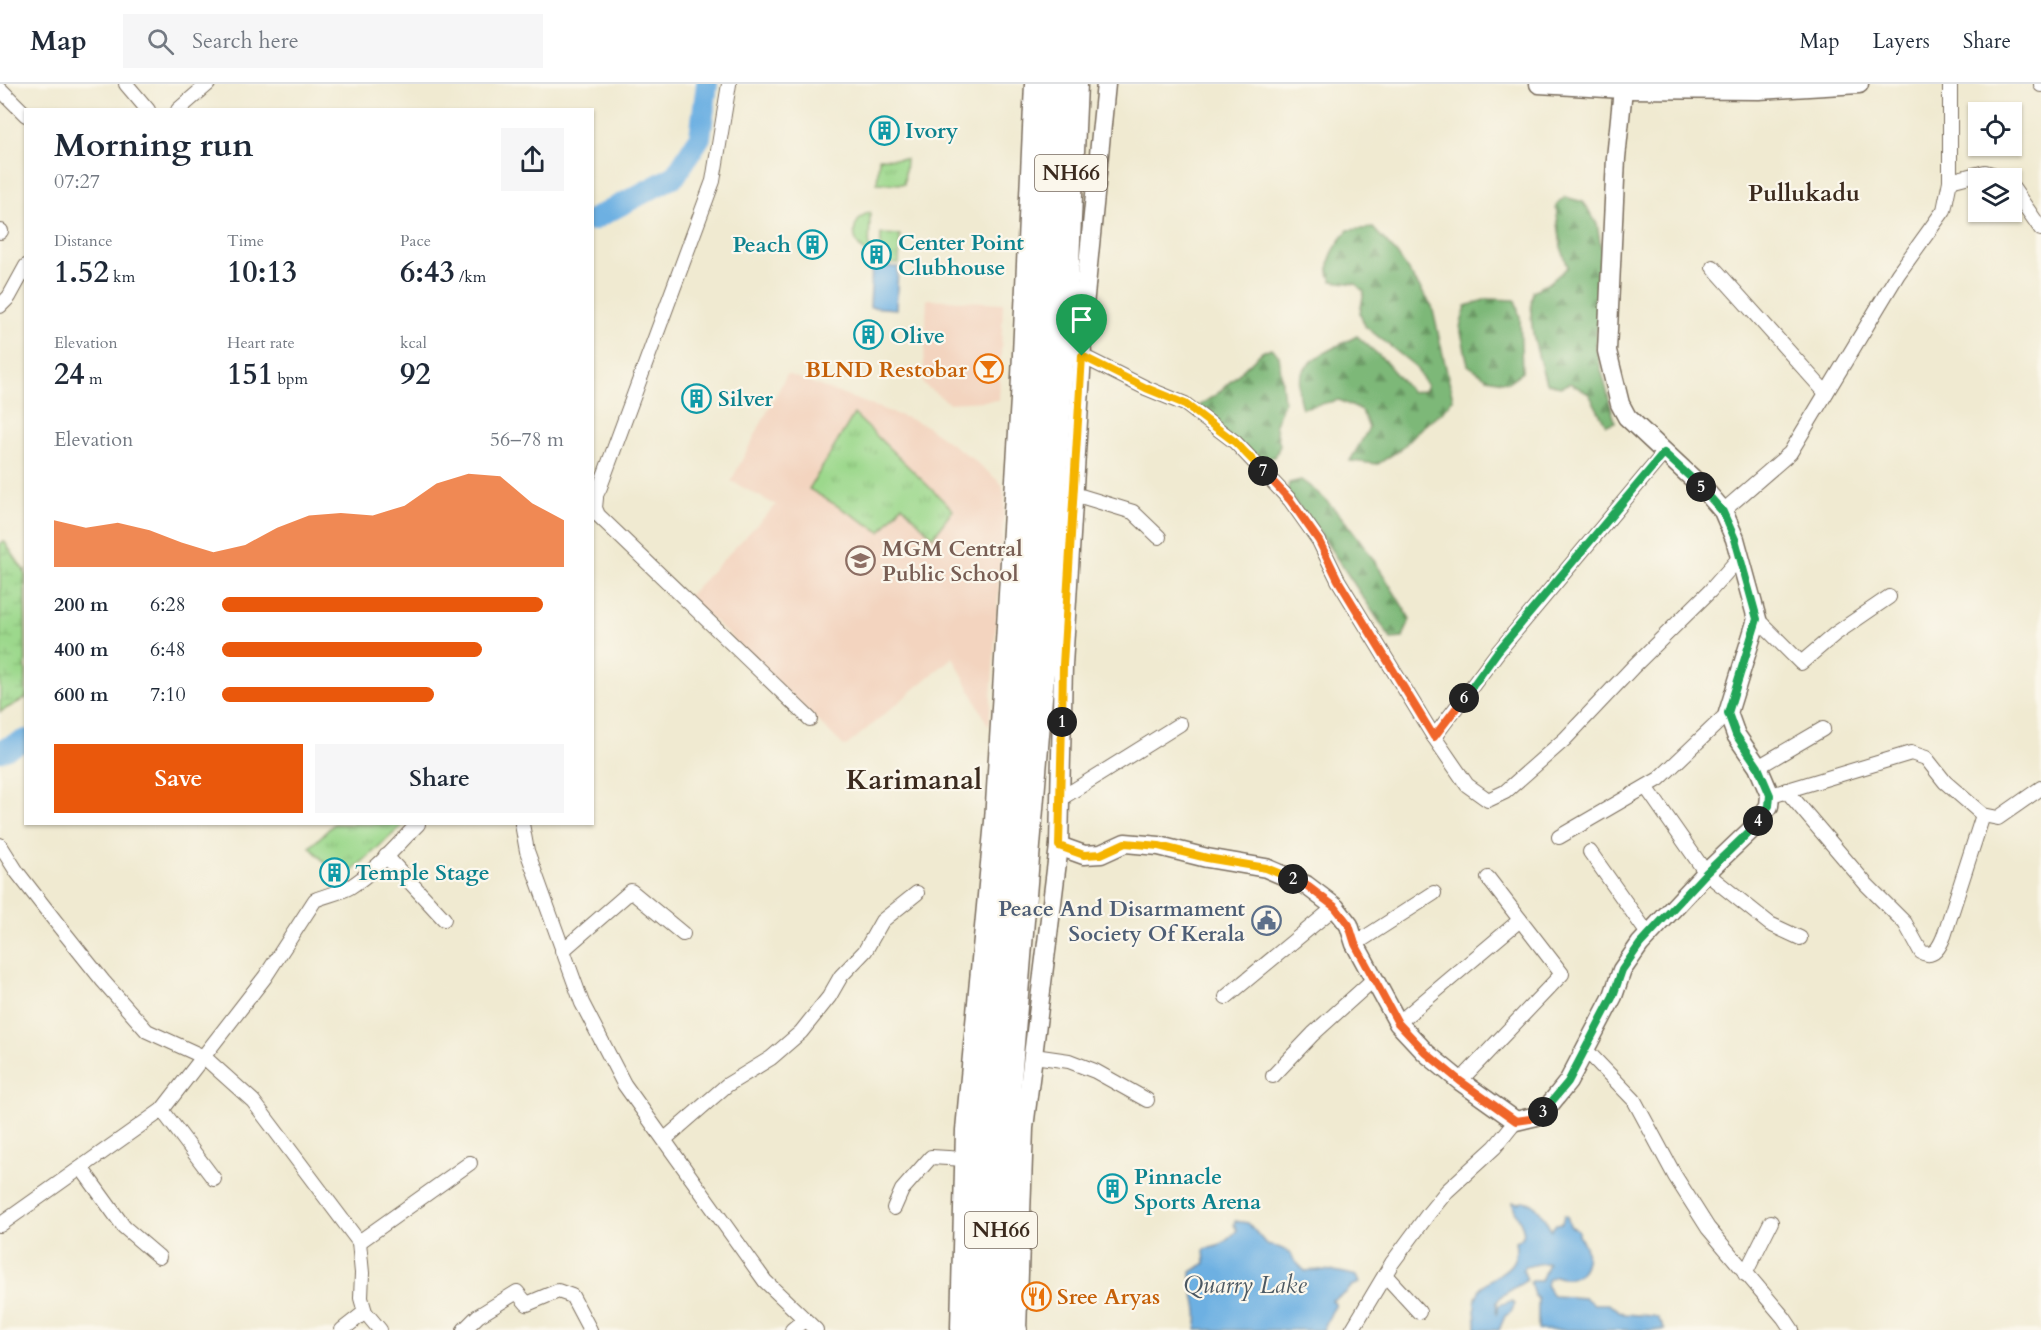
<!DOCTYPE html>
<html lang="en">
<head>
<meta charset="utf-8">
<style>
  :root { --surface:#fff; --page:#f6f6f7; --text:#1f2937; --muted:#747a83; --line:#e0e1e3; --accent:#ea580c }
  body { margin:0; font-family:Cardo,serif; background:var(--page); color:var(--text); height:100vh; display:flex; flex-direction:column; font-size:22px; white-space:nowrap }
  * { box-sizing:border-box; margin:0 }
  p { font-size:20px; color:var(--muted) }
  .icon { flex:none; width:33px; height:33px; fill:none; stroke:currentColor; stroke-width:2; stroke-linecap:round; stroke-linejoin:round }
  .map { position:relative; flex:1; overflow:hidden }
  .details { position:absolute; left:24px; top:24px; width:570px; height:717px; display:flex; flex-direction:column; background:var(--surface); border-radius:0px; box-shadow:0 2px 4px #0004 }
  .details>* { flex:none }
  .fabs { position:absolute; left:1968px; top:18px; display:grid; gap:12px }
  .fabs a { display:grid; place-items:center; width:54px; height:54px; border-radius:0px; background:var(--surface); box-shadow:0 2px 4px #0004; font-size:30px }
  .pin { position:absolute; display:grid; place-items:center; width:51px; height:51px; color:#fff; margin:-62px -26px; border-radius:50% 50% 50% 0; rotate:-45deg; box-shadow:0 0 6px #0007 }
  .pin .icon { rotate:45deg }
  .km { position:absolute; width:30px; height:30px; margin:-15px; border-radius:50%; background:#222; color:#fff; font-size:16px; line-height:30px; text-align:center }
  .round { display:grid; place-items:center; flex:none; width:63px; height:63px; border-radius:0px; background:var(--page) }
  .headline { display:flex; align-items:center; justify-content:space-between; height:102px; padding:0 30px }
  h1 { font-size:33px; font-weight:700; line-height:45px }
  .figures { display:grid; grid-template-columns:repeat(3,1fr); gap:9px; height:102px; padding:6px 30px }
  .figures div { display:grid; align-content:center }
  .figures b { font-size:30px; font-weight:700 }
  .figures small { font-size:16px; font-weight:400 }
  .figures p { font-size:16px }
  .chart { height:168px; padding:12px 30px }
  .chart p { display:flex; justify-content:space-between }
  .chart svg { width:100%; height:108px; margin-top:6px; fill:var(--accent); opacity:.7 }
  .cta { display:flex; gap:12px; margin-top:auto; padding:12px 30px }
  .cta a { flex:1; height:69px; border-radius:0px; background:var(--accent); color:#fff; font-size:24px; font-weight:700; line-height:69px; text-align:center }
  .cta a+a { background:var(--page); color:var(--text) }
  ul { padding:0 30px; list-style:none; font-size:20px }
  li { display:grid; grid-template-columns:96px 72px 1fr; align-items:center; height:45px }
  li i { height:15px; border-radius:8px; background:var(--accent) }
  header { display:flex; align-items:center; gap:36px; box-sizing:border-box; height:84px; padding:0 30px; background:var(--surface); border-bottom:2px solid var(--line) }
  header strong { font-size:28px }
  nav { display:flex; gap:33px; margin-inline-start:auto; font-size:21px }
  .search { width:420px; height:54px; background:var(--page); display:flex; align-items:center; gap:15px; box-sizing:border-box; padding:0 21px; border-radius:0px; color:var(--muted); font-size:22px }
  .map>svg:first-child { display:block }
</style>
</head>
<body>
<header>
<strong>Map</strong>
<div class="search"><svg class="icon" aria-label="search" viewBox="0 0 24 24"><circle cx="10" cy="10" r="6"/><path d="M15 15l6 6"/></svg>Search here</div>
<nav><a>Map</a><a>Layers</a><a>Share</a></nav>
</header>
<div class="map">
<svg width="2041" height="1246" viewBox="0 0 2041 1246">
  <defs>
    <pattern id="grass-tufts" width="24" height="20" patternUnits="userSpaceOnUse" patternTransform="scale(1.5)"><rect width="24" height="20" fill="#9cd88c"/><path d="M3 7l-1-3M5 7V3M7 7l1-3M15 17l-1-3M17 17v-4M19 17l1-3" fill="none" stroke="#87ba78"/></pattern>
    <pattern id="forest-firs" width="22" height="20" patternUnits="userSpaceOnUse" patternTransform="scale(1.5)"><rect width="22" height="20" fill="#7db878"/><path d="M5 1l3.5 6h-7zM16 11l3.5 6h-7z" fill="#689662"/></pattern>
    <pattern id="wetland-marsh" width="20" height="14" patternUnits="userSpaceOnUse" patternTransform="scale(1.5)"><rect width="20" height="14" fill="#9cd88c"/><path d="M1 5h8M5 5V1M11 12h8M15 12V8" fill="none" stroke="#87ba78"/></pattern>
  </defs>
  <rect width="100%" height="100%" fill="#fbf7ec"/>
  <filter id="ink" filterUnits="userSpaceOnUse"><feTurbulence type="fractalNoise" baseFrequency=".0167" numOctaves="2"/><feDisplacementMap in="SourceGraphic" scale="12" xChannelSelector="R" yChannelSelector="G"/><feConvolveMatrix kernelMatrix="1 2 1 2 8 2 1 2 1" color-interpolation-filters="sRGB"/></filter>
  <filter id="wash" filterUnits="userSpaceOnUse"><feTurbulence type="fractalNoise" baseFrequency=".008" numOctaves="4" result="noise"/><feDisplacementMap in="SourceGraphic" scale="24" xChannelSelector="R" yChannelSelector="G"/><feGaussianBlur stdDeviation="1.35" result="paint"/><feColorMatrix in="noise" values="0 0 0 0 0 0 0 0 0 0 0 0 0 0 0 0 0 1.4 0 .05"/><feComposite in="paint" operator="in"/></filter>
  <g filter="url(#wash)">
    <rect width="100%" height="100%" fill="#f0ead1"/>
    <g fill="#f3d4bf">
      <polygon points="927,215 1003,219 999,316 949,319 923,300"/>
      <polygon points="787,290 923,340 970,373 1002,400 1005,415 989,643 953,573 845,663 688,512 776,421 731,397"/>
    </g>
    <g fill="url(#grass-tufts)" stroke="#6c8155" stroke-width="1.5">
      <polygon points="879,74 906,75 904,100 877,99"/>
      <polygon points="881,150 900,151 899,180 880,179"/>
      <polygon points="854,330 953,426 933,453 902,421 881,448 809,405"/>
      <polygon points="334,740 404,740 342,796 310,763"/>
    </g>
    <g fill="url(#forest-firs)" stroke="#5c714b" stroke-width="1.5">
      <path d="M 1565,113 L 1583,118 L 1597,140 L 1604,181 L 1595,262 L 1615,338 L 1606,341 L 1589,310 L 1570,299 L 1560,303 L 1546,299 C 1538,271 1526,236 1533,207 L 1549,199 L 1568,183 L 1561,163 L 1556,122 Z"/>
      <path d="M 1373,144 L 1397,170 L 1432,222 L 1453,315 L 1443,327 L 1421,344 L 1401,365 L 1378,380 L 1350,377 L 1369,344 L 1362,327 L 1339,316 L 1302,324 C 1286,279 1326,269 1357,252 L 1384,276 L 1411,308 L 1424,307 L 1427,302 L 1415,282 L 1365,242 L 1360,229 L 1364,208 L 1356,200 L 1332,197 C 1322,178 1337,160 1348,146 Z"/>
      <polygon points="1487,215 1515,216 1520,233 1522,288 1508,298 1487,294 1468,281 1460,243 1466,222"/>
      <polygon points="1271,264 1279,271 1284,318 1275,340 1280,361 1275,373 1257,375 1202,331 1200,321 1217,310 1262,268"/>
      <path d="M 1301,396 C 1346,426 1383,489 1410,535 L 1403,554 L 1391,555 L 1316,443 L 1287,409 L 1289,399 Z"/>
    </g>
    <polygon fill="url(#wetland-marsh)" stroke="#6c8155" stroke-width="1.5" points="4,457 24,487 25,486 26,614 0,628 0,460"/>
    <path fill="#9cd88c" stroke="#6c8155" stroke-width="1.5" d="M 870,128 L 869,170 C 850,161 849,136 870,128 Z"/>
    <g fill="#6db0e2" stroke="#546d80" stroke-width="1.5">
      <polygon points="872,182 898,183 896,225 870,223"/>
      <path d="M 1522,1117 C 1539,1118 1543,1133 1551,1146 L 1556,1140 L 1562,1139 L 1564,1131 L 1567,1132 L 1570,1142 L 1578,1146 L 1578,1152 C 1595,1166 1586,1204 1555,1192 L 1549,1195 L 1546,1201 L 1553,1212 L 1585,1214 L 1594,1220 L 1608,1220 L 1624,1230 L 1653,1232 L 1658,1234 L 1665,1246 L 1538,1246 L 1538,1215 L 1534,1211 L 1530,1199 L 1532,1197 L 1541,1197 L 1548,1179 C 1540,1178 1533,1182 1524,1183 L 1523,1186 L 1527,1196 L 1501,1212 L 1497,1218 L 1496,1231 L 1499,1221 L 1511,1217 L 1515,1220 L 1511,1228 L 1505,1232 L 1499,1246 L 1476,1246 C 1477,1233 1472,1220 1478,1209 C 1487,1189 1522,1190 1515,1158 C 1536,1151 1512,1131 1513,1118 L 1519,1119 Z"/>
      <path d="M 1235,1137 L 1248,1139 L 1267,1161 L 1281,1164 L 1290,1169 L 1295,1177 L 1305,1187 C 1323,1184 1340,1187 1357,1192 L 1360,1199 L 1352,1202 L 1346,1209 L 1332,1216 L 1336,1221 L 1332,1227 L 1323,1246 L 1196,1246 C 1201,1225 1191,1209 1191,1188 L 1205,1179 L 1204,1166 C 1210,1163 1214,1164 1220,1161 C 1226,1157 1233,1151 1237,1146 L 1234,1141 Z"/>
    </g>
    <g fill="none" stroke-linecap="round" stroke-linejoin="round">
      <g stroke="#6db0e2" stroke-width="22">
        <polyline points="592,136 675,92 700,53 707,0"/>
        <polyline points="0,667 26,656"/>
      </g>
    </g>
  </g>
  <g filter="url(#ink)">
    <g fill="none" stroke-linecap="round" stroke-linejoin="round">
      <defs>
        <g id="minor">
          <polyline points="126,0 148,26"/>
          <polyline points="2041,0 2041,1"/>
          <polyline points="0,5 26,31"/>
          <polyline points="178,26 208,0"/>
          <polyline points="1950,97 1985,88 2005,94"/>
          <polyline points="2012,103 2041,145"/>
          <polyline points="0,148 1,147"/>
          <polyline points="1713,183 1826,309"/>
          <polyline points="0,222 9,213 26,182"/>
          <polyline points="1082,272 1146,304 1185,320 1235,358 1290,416 1319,457 1338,496 1434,653 1467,701 1488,716 1505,708 1565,655 1634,582 1710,507 1740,473"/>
          <polyline points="1074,410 1133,428 1159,453"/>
          <polyline points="596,414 595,424 598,431 810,635"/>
          <polyline points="592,419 600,403 713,97 729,0"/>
          <polyline points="1723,427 1790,369 1898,190 1944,126 1950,97 1950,0"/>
          <polyline points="1757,535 1801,579 1835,550 1889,513"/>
          <polyline points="1434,653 1498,568 1664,369"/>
          <polyline points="1758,683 1823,645"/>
          <polyline points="1646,703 1706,789 1770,840 1800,854"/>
          <path d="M 1786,706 L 1866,800 L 1905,839 L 1921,868 C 1934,875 1940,862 1944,852 L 1983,731"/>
          <polyline points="1778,709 1911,669 1926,674 1945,698 1983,731 1998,734 2041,704"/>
          <polyline points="1060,715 1180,640"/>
          <polyline points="522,740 527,767 582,919 624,1000 765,1197 816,1246"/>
          <polyline points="1559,753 1659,695 1728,629"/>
          <polyline points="0,761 17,788 59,842 103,897 147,947 204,973 253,1017 359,1158 362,1189 361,1214 365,1228 380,1246"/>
          <polyline points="1590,768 1648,850"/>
          <polyline points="386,772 444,835"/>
          <polyline points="1355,860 1434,809"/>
          <polyline points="562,867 631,807 683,850"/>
          <polyline points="1226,913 1335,823"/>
          <polyline points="1398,939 1520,836"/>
          <polyline points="1585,965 1634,1016 1675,1092 1708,1144 1784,1234 1792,1246"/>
          <polyline points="1034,972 1069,977 1095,987 1147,1016"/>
          <polyline points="1273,992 1313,950 1374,895"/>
          <polyline points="1460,997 1562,890 1488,794"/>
          <polyline points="162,1026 214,1095"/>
          <polyline points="665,1055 727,1001 771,974 801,948 829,913 841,892 865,867 882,837 917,809"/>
          <polyline points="82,1085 124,1143 159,1173"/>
          <polyline points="894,1124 902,1106 931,1073 965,1075"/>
          <path d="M 0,1141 L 162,1026 L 265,893 L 315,816 C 326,811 339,809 350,803 C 376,787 397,761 418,740"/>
          <polyline points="359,1158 470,1079"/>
          <polyline points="1745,1190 1771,1138"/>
          <polyline points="1385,1191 1419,1228"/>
          <polyline points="342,1246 365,1228"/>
          <polyline points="464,1246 478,1232 517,1208 527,1220 558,1207 572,1212 590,1246"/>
          <polyline points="792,1246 804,1236"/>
          <polyline points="1352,1246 1392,1179 1429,1129 1447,1107 1495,1063 1516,1037"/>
        </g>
        <g id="tertiary">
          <polyline points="1539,0 1623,5 1759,6 1859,0"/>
          <polyline points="1059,762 1084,771 1101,770 1125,759 1159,762 1207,774 1266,784 1306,801 1335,823 1349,841 1355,860 1398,939 1426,969 1460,997 1516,1037 1541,1031 1551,1019 1568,998 1613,912 1622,886 1640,860 1706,789 1750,747 1769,722 1770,711 1758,683 1736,651 1728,629 1757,535 1735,455 1723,427 1704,405 1627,333 1620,320 1607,267 1616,74 1623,5"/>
          <polyline points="976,1235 960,1244 965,1046 994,737 1020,315 1034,0"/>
          <polyline points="1017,1246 1024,1044 1059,762 1063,581 1082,272 1081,252 1106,0"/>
        </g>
        <polyline id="secondary" points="985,1237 998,1238 1017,1246"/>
        <g id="trunk">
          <polyline points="975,1246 984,1049 1024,566 1053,0"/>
          <polyline points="997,1246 1005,1046 1044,564 1067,179 1075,0"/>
        </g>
      </defs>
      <use href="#minor" stroke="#7a6d5d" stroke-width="16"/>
      <use href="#tertiary" stroke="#7a6d5d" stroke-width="21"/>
      <use href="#secondary" stroke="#7a6d5d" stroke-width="22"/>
      <use href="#trunk" stroke="#7a6d5d" stroke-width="27"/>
      <use href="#minor" stroke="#fff" stroke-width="14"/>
      <use href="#tertiary" stroke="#fff" stroke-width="18"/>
      <use href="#secondary" stroke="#fff" stroke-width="20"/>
      <use href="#trunk" stroke="#fff" stroke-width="24"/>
    </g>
  </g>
  <g fill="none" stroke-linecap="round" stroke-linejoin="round" filter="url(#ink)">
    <defs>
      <polyline id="split-1" points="1062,638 1063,581 1082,272"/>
      <polyline id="split-2" points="1062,638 1059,762 1084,771 1101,770 1125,759 1159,762 1207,774 1266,784 1293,795"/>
      <polyline id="split-3" points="1293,795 1306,801 1335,823 1349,841 1355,860 1398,939 1426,969 1460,997 1516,1037 1530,1035 1543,1028"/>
      <polyline id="split-4" points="1543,1028 1568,998 1613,912 1622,886 1640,860 1706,789 1750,747 1758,737"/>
      <polyline id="split-5" points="1701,403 1723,428 1735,455 1757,535 1728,629 1736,651 1758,683 1770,711 1769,722 1758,737"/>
      <polyline id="split-6" points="1464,614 1498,567 1664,369 1701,403"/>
      <polyline id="split-7" points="1263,387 1290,416 1319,457 1338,496 1434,653 1464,614"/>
      <polyline id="split-8" points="1082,272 1146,304 1185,320 1235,358 1263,387"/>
    </defs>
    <use href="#split-1" stroke="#fff" stroke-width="12"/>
    <use href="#split-2" stroke="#fff" stroke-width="12"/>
    <use href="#split-3" stroke="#fff" stroke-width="12"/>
    <use href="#split-4" stroke="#fff" stroke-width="12"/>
    <use href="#split-5" stroke="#fff" stroke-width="12"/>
    <use href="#split-6" stroke="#fff" stroke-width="12"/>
    <use href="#split-7" stroke="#fff" stroke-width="12"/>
    <use href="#split-8" stroke="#fff" stroke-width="12"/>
    <use href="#split-1" stroke="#f5b400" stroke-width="8"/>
    <use href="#split-2" stroke="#f5b400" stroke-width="8"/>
    <use href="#split-3" stroke="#f0652b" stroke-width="8"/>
    <use href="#split-4" stroke="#22a559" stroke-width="8"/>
    <use href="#split-5" stroke="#22a559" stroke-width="8"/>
    <use href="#split-6" stroke="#22a559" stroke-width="8"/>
    <use href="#split-7" stroke="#f0652b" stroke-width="8"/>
    <use href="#split-8" stroke="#f5b400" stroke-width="8"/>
  </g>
  <defs>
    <symbol id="building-ring" viewBox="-11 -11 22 22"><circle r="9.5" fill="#fbf7ec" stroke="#0f9aa8" stroke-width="1.5"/><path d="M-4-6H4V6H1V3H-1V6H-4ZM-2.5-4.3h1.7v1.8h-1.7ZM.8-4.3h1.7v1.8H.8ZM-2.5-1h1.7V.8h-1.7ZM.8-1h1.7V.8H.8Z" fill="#0f9aa8"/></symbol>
    <symbol id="bar-ring" viewBox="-11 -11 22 22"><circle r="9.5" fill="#fbf7ec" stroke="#e8710a" stroke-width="1.5"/><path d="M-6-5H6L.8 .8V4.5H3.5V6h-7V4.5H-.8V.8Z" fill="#e8710a"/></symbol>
    <symbol id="school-ring" viewBox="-11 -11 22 22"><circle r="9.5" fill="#fbf7ec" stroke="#8d6e63" stroke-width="1.5"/><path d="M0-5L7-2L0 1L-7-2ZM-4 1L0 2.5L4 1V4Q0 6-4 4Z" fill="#8d6e63"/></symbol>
    <symbol id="civic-ring" viewBox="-11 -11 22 22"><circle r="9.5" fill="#fbf7ec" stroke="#5c6f8a" stroke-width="1.5"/><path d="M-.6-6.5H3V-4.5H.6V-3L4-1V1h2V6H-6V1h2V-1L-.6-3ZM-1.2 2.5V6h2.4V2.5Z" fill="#5c6f8a"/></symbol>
    <symbol id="restaurant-ring" viewBox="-11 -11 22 22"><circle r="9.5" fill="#fbf7ec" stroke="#e8710a" stroke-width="1.5"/><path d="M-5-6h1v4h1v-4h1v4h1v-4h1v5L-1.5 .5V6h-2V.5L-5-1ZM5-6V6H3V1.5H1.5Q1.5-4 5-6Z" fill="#e8710a"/></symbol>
  </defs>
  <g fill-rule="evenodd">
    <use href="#building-ring" x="868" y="30" width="33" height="33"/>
    <use href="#building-ring" x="796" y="144" width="33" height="33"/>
    <use href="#building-ring" x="860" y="154" width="33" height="33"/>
    <use href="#building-ring" x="852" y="234" width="33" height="33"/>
    <use href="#bar-ring" x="972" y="268" width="33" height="33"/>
    <use href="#building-ring" x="680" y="298" width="33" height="33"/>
    <use href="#school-ring" x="844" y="460" width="33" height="33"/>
    <use href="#building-ring" x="318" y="772" width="33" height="33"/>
    <use href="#civic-ring" x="1250" y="820" width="33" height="33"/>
    <use href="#building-ring" x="1096" y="1088" width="33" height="33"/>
    <use href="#restaurant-ring" x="1020" y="1196" width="33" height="33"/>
  </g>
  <g text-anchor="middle" stroke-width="4.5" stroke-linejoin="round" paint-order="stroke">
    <g fill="#fbf7ec" stroke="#75685c" stroke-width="1.5">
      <rect x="1035" y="71" width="72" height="36" rx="4.5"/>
      <rect x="965" y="1128" width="72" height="36" rx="4.5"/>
    </g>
    <g font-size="21" font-weight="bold" fill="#3b2a1e">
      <text x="1071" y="96">NH66</text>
      <text x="1001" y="1153">NH66</text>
    </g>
    <g font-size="22" font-weight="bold" fill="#0d838f" stroke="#fbf7ec" text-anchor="start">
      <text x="905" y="54">Ivory</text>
      <text x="898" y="166">Center Point<tspan x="898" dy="25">Clubhouse</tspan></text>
      <text x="791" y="168" text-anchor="end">Peach</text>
      <text x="890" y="259">Olive</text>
      <text x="718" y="322">Silver</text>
      <text x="355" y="796">Temple Stage</text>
      <text x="1134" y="1100">Pinnacle<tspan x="1134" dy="25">Sports Arena</tspan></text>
    </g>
    <g font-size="22" font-weight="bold" fill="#c56008" stroke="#fbf7ec" text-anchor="end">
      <text x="967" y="293">BLND Restobar</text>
      <text x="1057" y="1220" text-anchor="start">Sree Aryas</text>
    </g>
    <g font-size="22" font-weight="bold" fill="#785e54" stroke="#fbf7ec" text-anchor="start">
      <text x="882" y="472">MGM Central<tspan x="882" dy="25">Public School</tspan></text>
    </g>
    <g font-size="22" font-weight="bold" fill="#4e5e75" stroke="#fbf7ec" text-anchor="end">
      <text x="1245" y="832">Peace And Disarmament<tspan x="1245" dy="25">Society Of Kerala</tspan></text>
    </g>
    <g font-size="24" font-weight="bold" fill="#3b2a1e" stroke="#fbf7ec">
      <text x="1804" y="117">Pullukadu</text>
    </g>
    <g font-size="24" font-style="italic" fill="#4c5963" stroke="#fbf7ec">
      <text x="1245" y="1209">Quarry Lake</text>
    </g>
    <g font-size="28" font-weight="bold" fill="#3b2a1e" stroke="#fbf7ec">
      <text x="914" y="705">Karimanal</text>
    </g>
  </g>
</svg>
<div class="fabs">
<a><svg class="icon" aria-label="locate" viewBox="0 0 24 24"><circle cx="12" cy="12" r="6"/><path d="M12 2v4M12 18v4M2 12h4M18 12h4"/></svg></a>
<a><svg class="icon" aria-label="layers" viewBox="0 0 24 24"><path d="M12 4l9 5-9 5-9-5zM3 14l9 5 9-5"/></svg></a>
</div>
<div class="pin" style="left:1082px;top:272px;background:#1e9e55"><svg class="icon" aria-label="arrive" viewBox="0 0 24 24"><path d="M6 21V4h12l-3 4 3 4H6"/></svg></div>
<b class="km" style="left:1062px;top:638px">1</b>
<b class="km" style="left:1293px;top:795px">2</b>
<b class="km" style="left:1543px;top:1028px">3</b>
<b class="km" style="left:1758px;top:737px">4</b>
<b class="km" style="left:1701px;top:403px">5</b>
<b class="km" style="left:1464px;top:614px">6</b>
<b class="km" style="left:1263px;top:387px">7</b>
<section class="details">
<div class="headline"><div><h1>Morning run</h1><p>07:27</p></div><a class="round"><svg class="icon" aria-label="share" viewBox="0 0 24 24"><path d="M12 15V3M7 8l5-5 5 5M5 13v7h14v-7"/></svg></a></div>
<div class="figures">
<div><p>Distance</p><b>1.52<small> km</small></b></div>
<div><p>Time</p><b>10:13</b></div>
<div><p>Pace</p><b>6:43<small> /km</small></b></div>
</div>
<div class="figures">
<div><p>Elevation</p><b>24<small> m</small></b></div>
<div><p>Heart rate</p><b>151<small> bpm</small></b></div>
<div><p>kcal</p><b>92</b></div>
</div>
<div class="chart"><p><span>Elevation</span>56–78 m</p>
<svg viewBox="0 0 160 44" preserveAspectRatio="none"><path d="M0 44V25L10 28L20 26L30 29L40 34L50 38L60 35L70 28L80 23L90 22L100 23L110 19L120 10L130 6L140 7L150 18L160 25V44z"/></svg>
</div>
<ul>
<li><b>200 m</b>6:28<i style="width:94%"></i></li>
<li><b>400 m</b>6:48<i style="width:76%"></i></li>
<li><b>600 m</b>7:10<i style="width:62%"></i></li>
</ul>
<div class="cta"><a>Save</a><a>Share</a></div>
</section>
</div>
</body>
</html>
